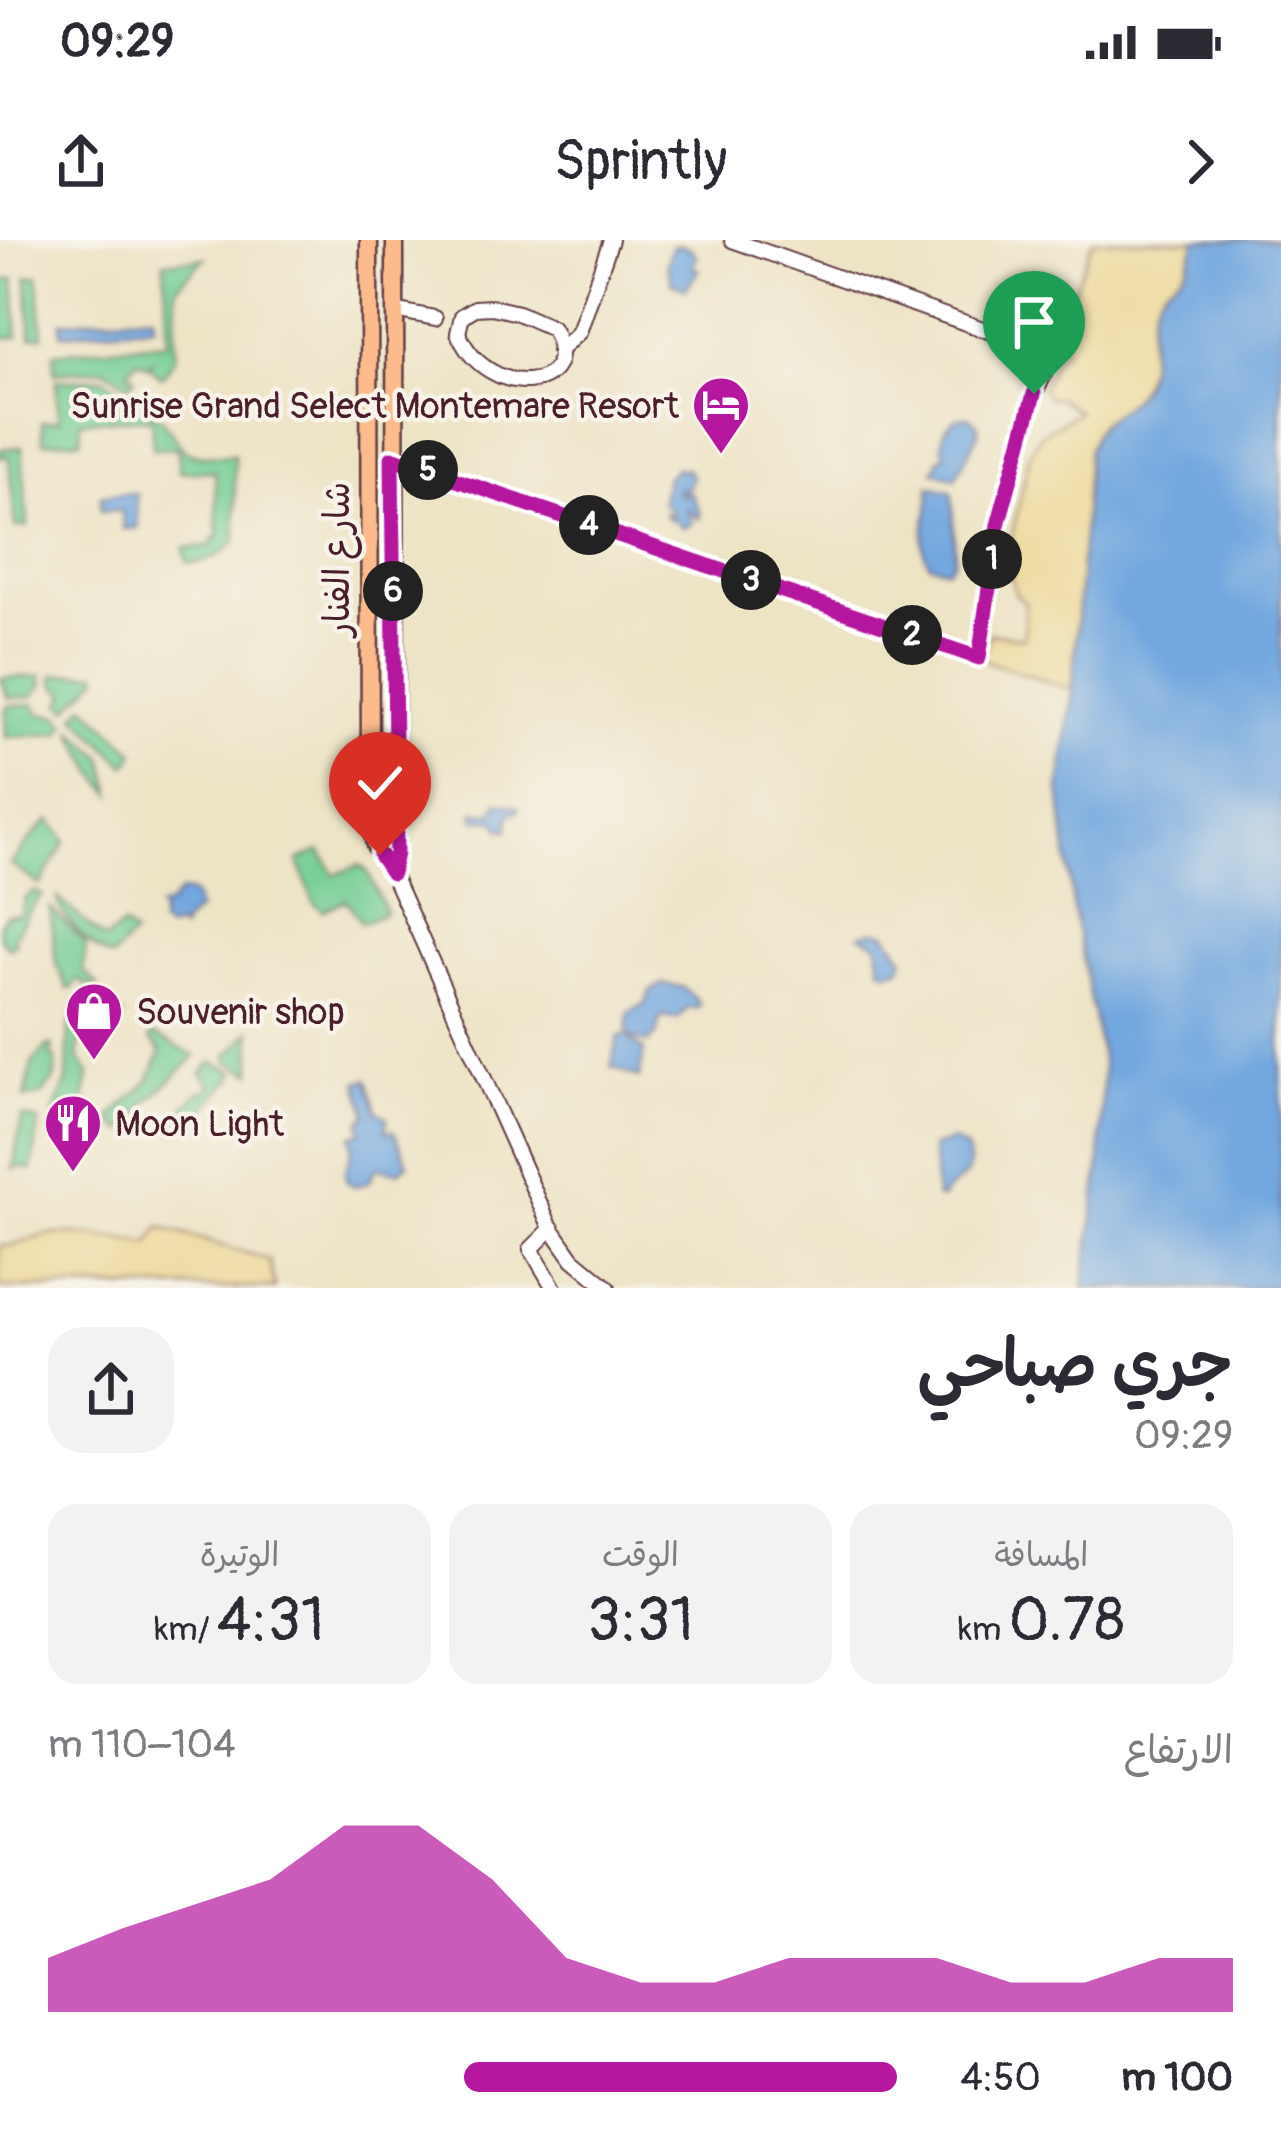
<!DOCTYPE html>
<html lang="ar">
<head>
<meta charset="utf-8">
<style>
  :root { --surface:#fff; --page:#f2f2f3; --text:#2b2b33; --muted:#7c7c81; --accent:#b5179e }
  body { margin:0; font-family:Pangolin,"Playpen Sans Arabic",sans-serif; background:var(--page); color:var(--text); direction:rtl; height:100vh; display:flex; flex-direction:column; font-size:45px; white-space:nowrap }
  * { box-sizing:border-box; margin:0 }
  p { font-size:39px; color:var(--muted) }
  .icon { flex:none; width:66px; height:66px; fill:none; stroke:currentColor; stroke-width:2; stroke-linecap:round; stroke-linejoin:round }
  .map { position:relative; height:1048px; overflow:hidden; direction:ltr }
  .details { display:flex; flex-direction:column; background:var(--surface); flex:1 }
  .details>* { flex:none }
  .pin { position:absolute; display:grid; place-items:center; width:102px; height:102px; color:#fff; margin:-123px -51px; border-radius:50% 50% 50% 0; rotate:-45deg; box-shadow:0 0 12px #0007 }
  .pin .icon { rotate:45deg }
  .km { position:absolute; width:60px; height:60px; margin:-30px; border-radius:50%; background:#222; color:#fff; font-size:33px; line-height:60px; text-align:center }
  .round { display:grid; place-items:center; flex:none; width:126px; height:126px; border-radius:36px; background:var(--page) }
  .summary { display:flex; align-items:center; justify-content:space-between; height:204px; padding:0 48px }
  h1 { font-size:66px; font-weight:600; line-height:90px }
  .stats { display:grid; grid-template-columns:repeat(3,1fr); gap:18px; height:204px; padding:12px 48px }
  .stats div { display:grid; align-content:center; border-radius:30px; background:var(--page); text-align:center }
  .stats b { font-size:60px; font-weight:600 }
  .stats small { font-size:33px; font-weight:400 }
  .stats p { font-size:33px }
  .chart { height:336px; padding:24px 48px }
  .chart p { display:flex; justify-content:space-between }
  .chart svg { width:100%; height:216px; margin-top:12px; fill:var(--accent); opacity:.7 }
  ul { padding:0 48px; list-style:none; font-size:39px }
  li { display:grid; grid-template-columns:192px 144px 1fr; align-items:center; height:90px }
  li i { height:30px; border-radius:15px; background:var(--accent) }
  .status { display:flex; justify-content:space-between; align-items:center; height:84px; padding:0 60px; background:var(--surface); direction:ltr }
  .status svg { height:33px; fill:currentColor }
  header { display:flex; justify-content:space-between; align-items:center; height:156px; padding:0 48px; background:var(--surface); font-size:54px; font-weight:600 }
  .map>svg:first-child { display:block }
</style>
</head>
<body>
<div class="status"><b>09:29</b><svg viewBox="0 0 49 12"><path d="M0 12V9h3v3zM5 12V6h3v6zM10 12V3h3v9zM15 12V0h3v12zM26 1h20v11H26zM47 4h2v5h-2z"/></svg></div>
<header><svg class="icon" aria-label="forward" viewBox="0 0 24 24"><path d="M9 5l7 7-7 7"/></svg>Sprintly<svg class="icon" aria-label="share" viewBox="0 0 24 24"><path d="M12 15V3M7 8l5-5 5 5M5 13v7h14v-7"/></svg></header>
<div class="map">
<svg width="1281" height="1048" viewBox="0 0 1281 1048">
  <rect width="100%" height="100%" fill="#f7f3e8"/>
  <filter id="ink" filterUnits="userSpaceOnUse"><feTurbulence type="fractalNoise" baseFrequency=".00833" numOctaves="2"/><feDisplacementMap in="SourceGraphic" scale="24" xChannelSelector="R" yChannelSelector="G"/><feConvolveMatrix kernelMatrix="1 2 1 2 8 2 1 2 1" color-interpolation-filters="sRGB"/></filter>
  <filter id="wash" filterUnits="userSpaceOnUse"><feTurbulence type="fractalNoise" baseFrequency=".004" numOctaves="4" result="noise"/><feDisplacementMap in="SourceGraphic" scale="48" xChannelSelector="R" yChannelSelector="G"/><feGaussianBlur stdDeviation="2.7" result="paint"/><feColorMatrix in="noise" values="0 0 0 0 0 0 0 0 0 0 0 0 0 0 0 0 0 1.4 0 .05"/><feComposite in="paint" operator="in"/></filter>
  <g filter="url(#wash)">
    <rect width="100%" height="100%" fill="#ede3c5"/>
    <g fill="#75ce94" stroke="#607660" stroke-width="3">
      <polygon points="205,18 176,48 175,119 162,137 149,127 152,122 146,125 138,120 128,131 135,138 129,145 104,129 55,133 54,113 168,102 164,22"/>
      <polygon points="38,36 43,96 31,97 27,37"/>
      <polygon points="14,39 18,97 0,98 0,73 4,72 1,40"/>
      <path d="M 103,138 L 162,180 L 185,211 L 199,216 L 234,215 L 236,300 C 226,313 204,325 187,323 L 184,308 L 212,306 L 213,299 L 218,298 L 215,231 L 179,232 L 178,208 L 153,209 L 151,178 L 80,181 L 81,200 L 43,202 L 42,182 L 59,180 L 56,141 Z"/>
      <polygon points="22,207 28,286 15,287 9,217 0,217 0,209"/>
      <polygon points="98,433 99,437 68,469 61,463 66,454 54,444 54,435"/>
      <polygon points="42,436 43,444 32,457 8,458 1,438"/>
      <polygon points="33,464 41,474 57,475 66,483 59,494 6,497 5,471 8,466"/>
      <polygon points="85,465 135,512 129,523 125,525 76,476"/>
      <path d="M 72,489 L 104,518 L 112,554 C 100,543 77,503 72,489 Z"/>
      <path d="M 50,580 L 66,601 L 40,645 L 10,624 C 25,609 32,593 50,580 Z"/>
      <polygon points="320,611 335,635 359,625 367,631 386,672 362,683 346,660 323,671 314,663 298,621"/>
      <path d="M 35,651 L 42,656 C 32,663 23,685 13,697 L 16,702 L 10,708 L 0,699 L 0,684 L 7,675 L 20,675 L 25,659 Z"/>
      <path d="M 58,658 L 105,700 L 123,686 L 134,695 L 112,718 C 94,710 60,679 58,658 Z"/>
      <polygon points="50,668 86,704 83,731 98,745 87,746 77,739 73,748 68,749 56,724"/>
      <polygon points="88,756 123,775 100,776 81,791 78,817 89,834 83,868 66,885 53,874 67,841 69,785"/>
      <polygon points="251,791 252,833 228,821 228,815"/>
      <polygon points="153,794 196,816 142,867 139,882 123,891 113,883 112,876 149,841 161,811 150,799"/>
      <polygon points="49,805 53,807 50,816 56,819 55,838 41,856 25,858 32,823"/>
      <polygon points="212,822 235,831 232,838 197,878 176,893 171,890 182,875 180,872 200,851 203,854 211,845 201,833"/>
      <polygon points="22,877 39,881 32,930 19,926 13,929"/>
    </g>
    <g fill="#eeda9e" stroke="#9c7c64" stroke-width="3">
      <path d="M 1093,0 L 1195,0 C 1189,41 1163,48 1151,81 C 1147,92 1150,107 1149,119 C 1147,148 1125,171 1100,183 L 1078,355 L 1073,450 L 983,420 L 990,393 L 1024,398 L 1025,363 L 1015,353 L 1007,318 L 1030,214 L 1040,195 L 1078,172 L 1059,158 L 1048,157 L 1042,149 L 1056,117 L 1065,111 L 1059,88 Z"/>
      <path d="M 160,987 L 269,1020 L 275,1048 L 0,1048 L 0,1005 C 18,1009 35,994 55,994 C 87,993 118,1000 150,1004 Z"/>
    </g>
    <g fill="#72a7df" stroke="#5e6385" stroke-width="3">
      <path d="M 1195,0 L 1281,0 L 1281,1048 L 1084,1048 L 1100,924 L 1103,827 L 1073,668 L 1060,549 L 1073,450 L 1088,212 C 1091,204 1094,192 1099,186 C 1109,174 1130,166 1141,147 C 1156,121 1144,90 1156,62 C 1168,34 1188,46 1195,0 Z"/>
      <polygon points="680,5 693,10 697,18 692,26 699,30 686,49 672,43 667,24 672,7"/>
      <polygon points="153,74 154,86 61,94 61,82"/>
      <path d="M 970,177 L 978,185 L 978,195 L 955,238 L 934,231 L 939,219 L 946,215 L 942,206 C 942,189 951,176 970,177 Z"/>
      <polygon points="677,227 682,233 685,227 692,236 687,250 681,252 679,246 678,254 691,254 700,272 699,279 687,269 692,283 684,287 665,276 665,273 672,275 673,272 662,262 666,238"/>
      <path d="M 930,246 L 952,252 L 955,318 L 948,329 L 930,324 C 914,303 932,274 930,246 Z"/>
      <polygon points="136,253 138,288 123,289 122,270 101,271 101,255"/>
      <polygon points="498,562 519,567 518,572 510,574 508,590 502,590 495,580 475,580 475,572 493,573"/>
      <polygon points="180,652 193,654 198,670 183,683 181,690 178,686 166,689 160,684 161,671 158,668 167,666"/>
      <polygon points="872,691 886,693 904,718 900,728 889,732 881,729 878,704 860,695"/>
      <polygon points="662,744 682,747 699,762 698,768 688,768 677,779 661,777 657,794 647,803 632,798 627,790 629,773 645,764 650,752"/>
      <polygon points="624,794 644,811 639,838 611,827 618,798"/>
      <path d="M 368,839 L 377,871 L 387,877 L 386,892 L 394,891 L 408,923 L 399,932 L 377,928 L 367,943 L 355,946 L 346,941 C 342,925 357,914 351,896 L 362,892 L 360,882 L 367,874 L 358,842 Z"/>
      <path d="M 953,901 L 967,910 C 976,946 953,936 941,959 L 936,958 L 932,907 Z"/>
    </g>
  </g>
  <g filter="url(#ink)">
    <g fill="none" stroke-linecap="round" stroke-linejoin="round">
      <defs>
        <g id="minor">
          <path d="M 492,67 L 518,73 L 552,88 C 589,151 488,164 458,93 L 462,76 L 475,68 Z"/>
          <polyline points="394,70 435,78"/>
          <polyline points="559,111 579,92 611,0"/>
          <polyline points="392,218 979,418 1005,254 1030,165 1053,114 732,0"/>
          <polyline points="392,633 550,986 573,1019 608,1048"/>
          <polyline points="552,988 531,1009 554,1048"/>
        </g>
        <g id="major">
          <polyline points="369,0 370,580 375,605 392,633"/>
          <polyline points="392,633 396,613 395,0"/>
        </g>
      </defs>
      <use href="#minor" stroke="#623c42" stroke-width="18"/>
      <use href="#major" stroke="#623c42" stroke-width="21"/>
      <use href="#minor" stroke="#fff" stroke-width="14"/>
      <use href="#major" stroke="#fbbb8d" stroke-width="16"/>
    </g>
  </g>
  <g fill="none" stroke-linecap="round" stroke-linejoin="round" filter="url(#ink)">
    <defs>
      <polyline id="route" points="380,615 392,633 396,613 392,218 979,418 998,285 1034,154"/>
    </defs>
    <use href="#route" stroke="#fff" stroke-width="24"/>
    <use href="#route" stroke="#b5179e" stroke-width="15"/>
  </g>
  <defs>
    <symbol id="hotel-pin" viewBox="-11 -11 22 30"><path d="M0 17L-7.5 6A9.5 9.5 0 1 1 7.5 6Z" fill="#b5179e" stroke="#f7f3e8"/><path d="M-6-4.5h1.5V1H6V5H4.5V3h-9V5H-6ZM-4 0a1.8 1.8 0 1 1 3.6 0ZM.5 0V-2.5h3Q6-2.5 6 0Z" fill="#fff"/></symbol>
    <symbol id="shop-pin" viewBox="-11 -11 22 30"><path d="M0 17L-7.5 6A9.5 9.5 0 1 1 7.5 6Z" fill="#b5179e" stroke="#f7f3e8"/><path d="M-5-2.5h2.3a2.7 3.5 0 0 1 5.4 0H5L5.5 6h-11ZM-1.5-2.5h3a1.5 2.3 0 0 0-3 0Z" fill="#fff"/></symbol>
    <symbol id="restaurant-pin" viewBox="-11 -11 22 30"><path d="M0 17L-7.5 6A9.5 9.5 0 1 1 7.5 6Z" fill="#b5179e" stroke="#f7f3e8"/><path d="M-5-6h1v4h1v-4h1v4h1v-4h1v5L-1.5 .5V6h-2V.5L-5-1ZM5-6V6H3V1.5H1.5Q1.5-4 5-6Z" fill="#fff"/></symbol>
  </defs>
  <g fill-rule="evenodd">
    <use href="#hotel-pin" x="688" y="132" width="66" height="90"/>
    <use href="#shop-pin" x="61" y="738" width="66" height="90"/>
    <use href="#restaurant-pin" x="40" y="850" width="66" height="90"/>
  </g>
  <g text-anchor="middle" stroke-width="9" stroke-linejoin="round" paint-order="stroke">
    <g font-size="36" fill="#4a1f2b" stroke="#f7f3e8" text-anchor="start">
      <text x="679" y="178" text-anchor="end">Sunrise Grand Select Montemare Resort</text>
      <text x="136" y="784">Souvenir shop</text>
      <text x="115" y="896">Moon Light</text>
    </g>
    <g font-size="36" fill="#4a1f2b" stroke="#f7f3e8">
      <text transform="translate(336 319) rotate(-90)" y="13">شارع الفنار</text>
    </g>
  </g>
</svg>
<div class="pin" style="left:1034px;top:154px;background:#1e9e55"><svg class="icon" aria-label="arrive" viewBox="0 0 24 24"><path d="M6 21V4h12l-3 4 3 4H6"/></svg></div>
<div class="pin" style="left:380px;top:615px;background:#d93025"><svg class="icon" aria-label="check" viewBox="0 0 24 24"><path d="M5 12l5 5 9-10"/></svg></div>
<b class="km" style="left:992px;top:319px">1</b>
<b class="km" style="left:912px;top:395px">2</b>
<b class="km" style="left:751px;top:340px">3</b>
<b class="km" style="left:589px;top:285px">4</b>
<b class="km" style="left:428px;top:230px">5</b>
<b class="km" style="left:393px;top:351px">6</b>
</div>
<section class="details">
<div class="summary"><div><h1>جري صباحي</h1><p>09:29</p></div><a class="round"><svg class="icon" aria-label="share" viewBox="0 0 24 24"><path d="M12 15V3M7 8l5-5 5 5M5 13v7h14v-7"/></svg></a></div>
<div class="stats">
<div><p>المسافة</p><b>0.78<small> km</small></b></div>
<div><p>الوقت</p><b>3:31</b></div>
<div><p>الوتيرة</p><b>4:31<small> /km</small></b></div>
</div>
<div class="chart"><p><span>الارتفاع</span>104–110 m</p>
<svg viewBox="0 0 160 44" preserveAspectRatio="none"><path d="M0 44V33L10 27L20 22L30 17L40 6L50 6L60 17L70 33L80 38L90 38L100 33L110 33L120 33L130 38L140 38L150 33L160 33V44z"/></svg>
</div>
<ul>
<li><b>100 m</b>4:50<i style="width:51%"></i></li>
</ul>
</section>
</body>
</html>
